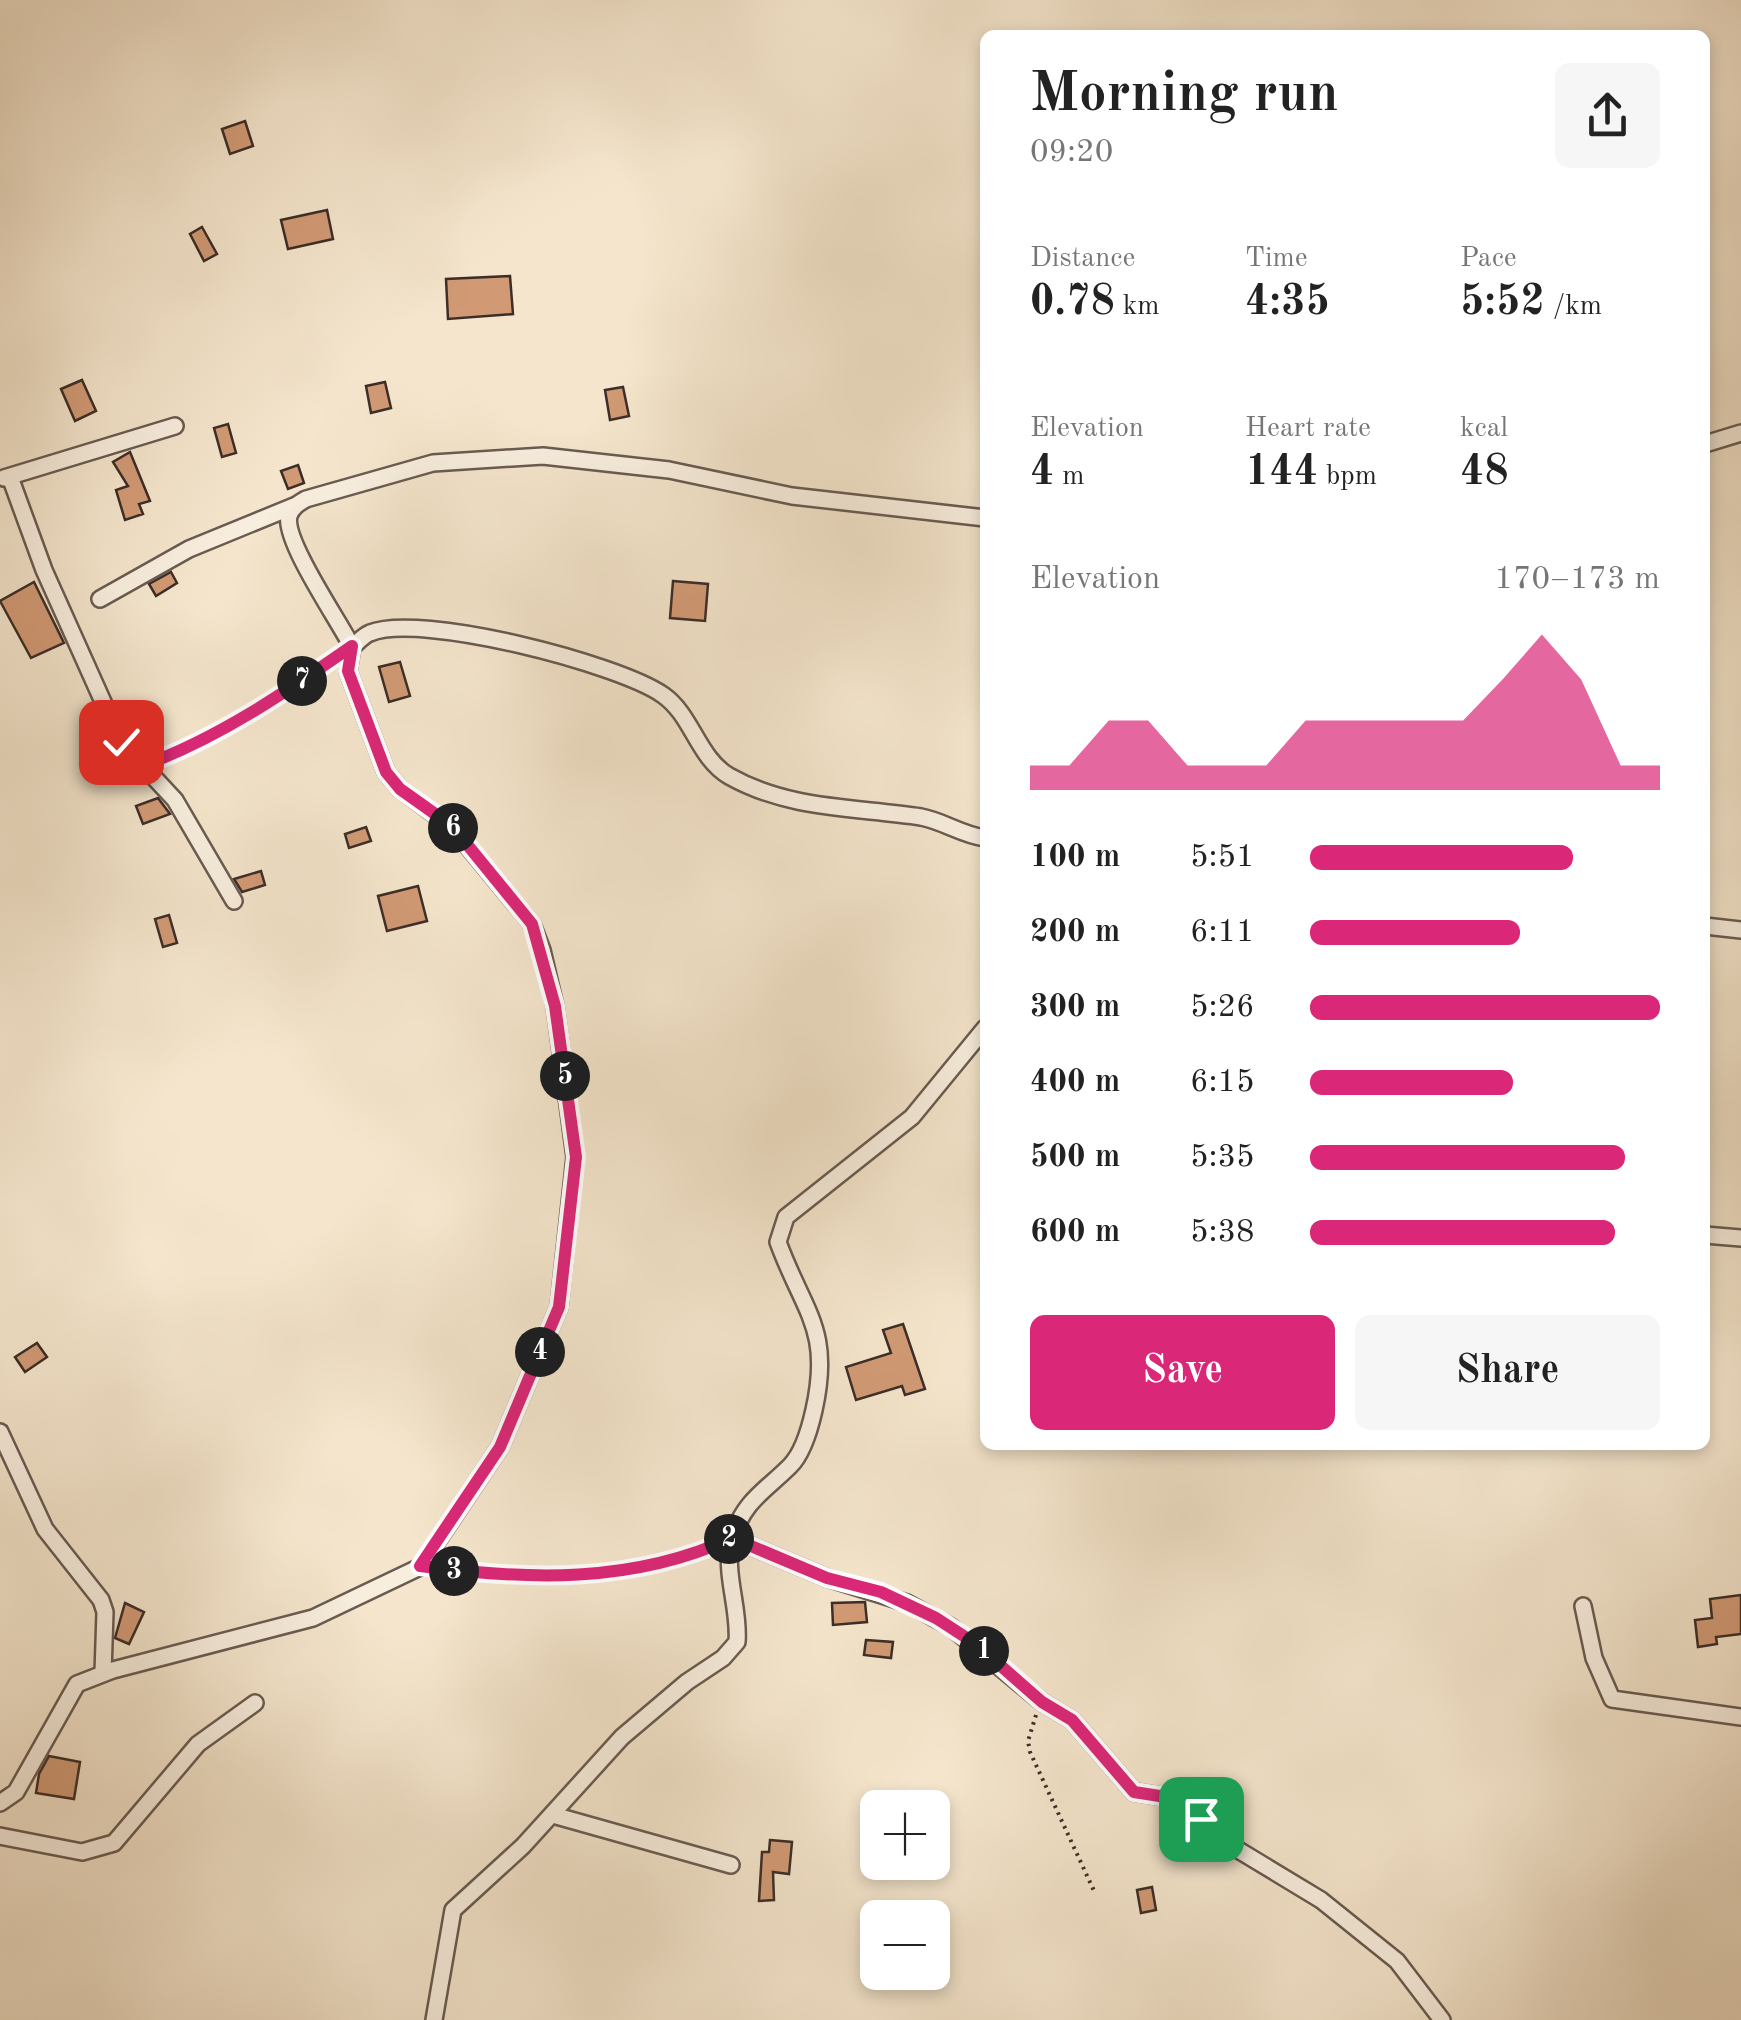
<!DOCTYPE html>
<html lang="en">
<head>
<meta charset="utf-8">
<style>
  :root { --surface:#fff; --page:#f6f6f6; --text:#222; --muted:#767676; --accent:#db2777 }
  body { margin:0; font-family:"Old Standard TT",serif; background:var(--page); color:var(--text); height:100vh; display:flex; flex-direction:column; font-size:38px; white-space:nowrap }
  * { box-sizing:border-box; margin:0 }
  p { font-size:32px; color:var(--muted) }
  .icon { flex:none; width:55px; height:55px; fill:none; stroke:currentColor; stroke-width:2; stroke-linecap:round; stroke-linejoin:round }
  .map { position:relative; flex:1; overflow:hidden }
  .details { position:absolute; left:980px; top:30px; width:730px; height:1420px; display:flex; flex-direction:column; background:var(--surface); border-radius:15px; box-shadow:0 5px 15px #0003 }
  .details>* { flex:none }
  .controls { position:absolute; left:860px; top:1790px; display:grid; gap:20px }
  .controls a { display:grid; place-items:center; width:90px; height:90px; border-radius:15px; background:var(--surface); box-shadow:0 5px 15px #0003; font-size:50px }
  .pin { position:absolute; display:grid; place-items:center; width:85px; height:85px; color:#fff; margin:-42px; border-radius:20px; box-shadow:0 5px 15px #0006 }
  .km { position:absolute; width:50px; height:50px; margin:-25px; border-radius:50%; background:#222; color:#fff; font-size:28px; line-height:50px; text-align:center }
  .round { display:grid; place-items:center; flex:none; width:105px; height:105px; border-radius:15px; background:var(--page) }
  .head { display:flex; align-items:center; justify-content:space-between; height:170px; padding:0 50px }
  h1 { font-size:55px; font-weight:700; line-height:75px }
  .stats { display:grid; grid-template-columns:repeat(3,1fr); gap:15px; height:170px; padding:10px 50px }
  .stats div { display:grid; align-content:center }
  .stats b { font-size:42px; font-weight:700 }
  .stats small { font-size:28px; font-weight:400 }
  .stats p { font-size:28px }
  .chart { height:280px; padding:20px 50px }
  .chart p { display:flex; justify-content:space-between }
  .chart svg { width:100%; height:180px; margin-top:10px; fill:var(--accent); opacity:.7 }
  .primary-button { display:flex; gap:20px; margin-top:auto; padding:20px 50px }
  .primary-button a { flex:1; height:115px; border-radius:15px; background:var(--accent); color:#fff; font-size:40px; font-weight:700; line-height:115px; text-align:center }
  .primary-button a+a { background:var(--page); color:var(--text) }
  ul { padding:0 50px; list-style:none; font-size:32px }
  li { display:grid; grid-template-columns:160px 120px 1fr; align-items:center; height:75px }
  li i { height:25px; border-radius:12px; background:var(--accent) }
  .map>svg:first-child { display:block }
</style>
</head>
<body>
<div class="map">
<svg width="1741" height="2020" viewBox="0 0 1741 2020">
  <rect width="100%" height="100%" fill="#f4e5cc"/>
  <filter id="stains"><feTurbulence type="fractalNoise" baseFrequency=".002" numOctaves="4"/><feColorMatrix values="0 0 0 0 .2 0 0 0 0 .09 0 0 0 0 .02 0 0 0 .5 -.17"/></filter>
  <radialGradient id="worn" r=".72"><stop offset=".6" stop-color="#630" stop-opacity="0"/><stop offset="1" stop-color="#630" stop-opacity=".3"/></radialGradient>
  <g fill="#d19a75" stroke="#3b2d28" stroke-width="2.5">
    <polygon points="245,121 253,146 230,154 222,129"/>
    <polygon points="327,210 333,239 288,249 281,220"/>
    <polygon points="202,227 217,254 204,261 190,234"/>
    <polygon points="510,276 513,314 448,319 446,279"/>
    <polygon points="82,380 96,411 75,421 61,389"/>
    <polygon points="385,382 391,408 371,413 366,386"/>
    <polygon points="623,387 629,416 610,420 605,390"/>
    <polygon points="228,424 236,453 222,457 214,428"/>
    <polygon points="130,452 150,501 139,504 143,514 125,520 116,490 128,486 113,462"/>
    <polygon points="298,465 304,483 288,489 281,471"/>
    <polygon points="171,572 177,583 156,596 149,584"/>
    <polygon points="673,581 708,584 705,621 670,618"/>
    <polygon points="34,582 64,643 31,658 0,601"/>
    <polygon points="400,662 410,696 389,702 379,667"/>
    <polygon points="158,798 170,814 143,824 136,806"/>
    <polygon points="366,827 371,841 349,848 345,834"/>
    <polygon points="261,871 265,885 242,892 234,879"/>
    <polygon points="418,886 427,921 387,931 378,896"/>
    <polygon points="169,915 177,943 163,947 155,919"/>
    <polygon points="903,1324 925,1389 905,1395 902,1386 856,1400 846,1367 891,1353 883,1330"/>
    <polygon points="37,1343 47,1357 25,1372 15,1357"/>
    <polygon points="1741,1595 1741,1634 1716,1637 1717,1644 1698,1647 1695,1620 1712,1618 1710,1599"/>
    <polygon points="865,1602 867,1622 833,1625 832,1603"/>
    <polygon points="125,1603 144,1612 129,1644 115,1638"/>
    <polygon points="866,1640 893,1642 891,1658 864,1655"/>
    <polygon points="49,1756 80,1762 74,1799 36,1793 39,1774"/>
    <polygon points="770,1840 792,1842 789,1874 773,1872 774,1900 759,1901 762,1852 769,1852"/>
    <polygon points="1152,1887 1156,1910 1141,1913 1137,1890"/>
  </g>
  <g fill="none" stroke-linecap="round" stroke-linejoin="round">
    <defs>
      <g id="street">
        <polyline points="1705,444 1741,433"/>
        <polyline points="10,477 44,570 121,742 175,800 234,901"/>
        <polyline points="4,478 175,426"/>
        <polyline points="100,599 189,549 294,506"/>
        <path d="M 352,647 C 339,621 283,540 289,516 C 292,507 299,503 306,499 L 433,463 L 543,456 L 669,470 L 792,496 L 985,518"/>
        <polyline points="1705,926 1741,930"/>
        <polyline points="1705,1235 1741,1238"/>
        <polyline points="0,1432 45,1529 101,1600 105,1612 103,1673"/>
        <polyline points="732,1538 827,1578 907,1603 951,1627 1042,1702 1072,1720 1134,1792 1166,1797 1240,1851 1321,1900 1397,1961 1442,2020"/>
        <polyline points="1583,1606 1594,1658 1612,1699 1741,1717"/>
        <path d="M 0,1803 L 16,1792 L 77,1684 L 113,1670 L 313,1618 L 420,1567 L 500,1447 L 559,1307 L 575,1157 L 555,1006 L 542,950 L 532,924 L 452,827 L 400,789 L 386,772 L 348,671 L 352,647 C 358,642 364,635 370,633 C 420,612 619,664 663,695 C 692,715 698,758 729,776 C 789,810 855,807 921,817 C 943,821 962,835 985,838"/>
        <polyline points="553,1815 731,1865"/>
        <polyline points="0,1836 82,1852 114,1843 198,1744 255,1703"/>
        <path d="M 434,2020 L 453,1910 L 523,1846 L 622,1737 L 687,1682 L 723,1658 L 737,1642 C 740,1606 722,1571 733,1536 C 744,1501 765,1491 790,1466 C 803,1453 810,1428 814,1410 C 832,1329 804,1313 778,1242 L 786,1217 L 912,1117 L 985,1028"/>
      </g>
    </defs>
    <use href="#street" stroke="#695b51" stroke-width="20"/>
    <g stroke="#3b2d28" stroke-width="4" stroke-dasharray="2.5 5" stroke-linecap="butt">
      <polyline points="160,760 289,690 333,659"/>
      <path d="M 440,1569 C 531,1580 630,1584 716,1545"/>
      <polyline points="1036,1715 1028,1741 1030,1752 1095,1893"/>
    </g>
    <use href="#street" stroke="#f8eede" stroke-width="15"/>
  </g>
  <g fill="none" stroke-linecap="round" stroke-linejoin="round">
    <defs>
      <path id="route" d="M 121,742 L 142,766 C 217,739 286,692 352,646 L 348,671 L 386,772 L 400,789 L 452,826 L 532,924 L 555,1006 L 576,1157 L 559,1307 L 500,1447 L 420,1566 C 527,1580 632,1584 732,1538 L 827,1578 L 881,1592 L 936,1618 L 976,1644 L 1042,1702 L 1072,1720 L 1134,1792 L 1166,1797 L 1201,1819"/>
    </defs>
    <use href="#route" stroke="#fff" stroke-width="20"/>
    <use href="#route" stroke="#db2777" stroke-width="12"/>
  </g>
  <rect width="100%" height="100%" filter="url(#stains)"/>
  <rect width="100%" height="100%" fill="url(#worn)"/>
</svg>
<div class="controls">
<a>+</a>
<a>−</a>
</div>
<div class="pin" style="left:1201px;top:1819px;background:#1e9e55"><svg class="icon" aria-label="arrive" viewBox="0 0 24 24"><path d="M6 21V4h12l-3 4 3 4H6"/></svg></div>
<div class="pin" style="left:121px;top:742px;background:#d93025"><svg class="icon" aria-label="check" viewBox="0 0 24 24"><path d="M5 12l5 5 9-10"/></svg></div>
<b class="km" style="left:984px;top:1651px">1</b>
<b class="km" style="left:729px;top:1539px">2</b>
<b class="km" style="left:454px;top:1571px">3</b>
<b class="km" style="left:540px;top:1352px">4</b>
<b class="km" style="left:565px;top:1076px">5</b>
<b class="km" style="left:453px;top:828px">6</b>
<b class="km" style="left:302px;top:681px">7</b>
<section class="details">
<div class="head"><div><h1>Morning run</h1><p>09:20</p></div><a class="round"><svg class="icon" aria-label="share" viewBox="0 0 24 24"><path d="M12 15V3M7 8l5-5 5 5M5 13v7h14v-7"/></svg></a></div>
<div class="stats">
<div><p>Distance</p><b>0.78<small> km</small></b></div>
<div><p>Time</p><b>4:35</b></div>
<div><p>Pace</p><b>5:52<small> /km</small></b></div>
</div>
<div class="stats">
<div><p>Elevation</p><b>4<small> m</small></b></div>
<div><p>Heart rate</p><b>144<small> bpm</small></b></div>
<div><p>kcal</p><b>48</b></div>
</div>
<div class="chart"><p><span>Elevation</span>170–173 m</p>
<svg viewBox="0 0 160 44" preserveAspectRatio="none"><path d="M0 44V38L10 38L20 27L30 27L40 38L50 38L60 38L70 27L80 27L90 27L100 27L110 27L120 17L130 6L140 17L150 38L160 38V44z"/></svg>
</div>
<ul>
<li><b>100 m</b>5:51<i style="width:75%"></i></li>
<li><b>200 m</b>6:11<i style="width:60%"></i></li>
<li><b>300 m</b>5:26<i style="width:100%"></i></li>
<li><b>400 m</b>6:15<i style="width:58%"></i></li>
<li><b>500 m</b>5:35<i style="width:90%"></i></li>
<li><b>600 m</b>5:38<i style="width:87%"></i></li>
</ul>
<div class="primary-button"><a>Save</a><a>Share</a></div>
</section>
</div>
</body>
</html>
